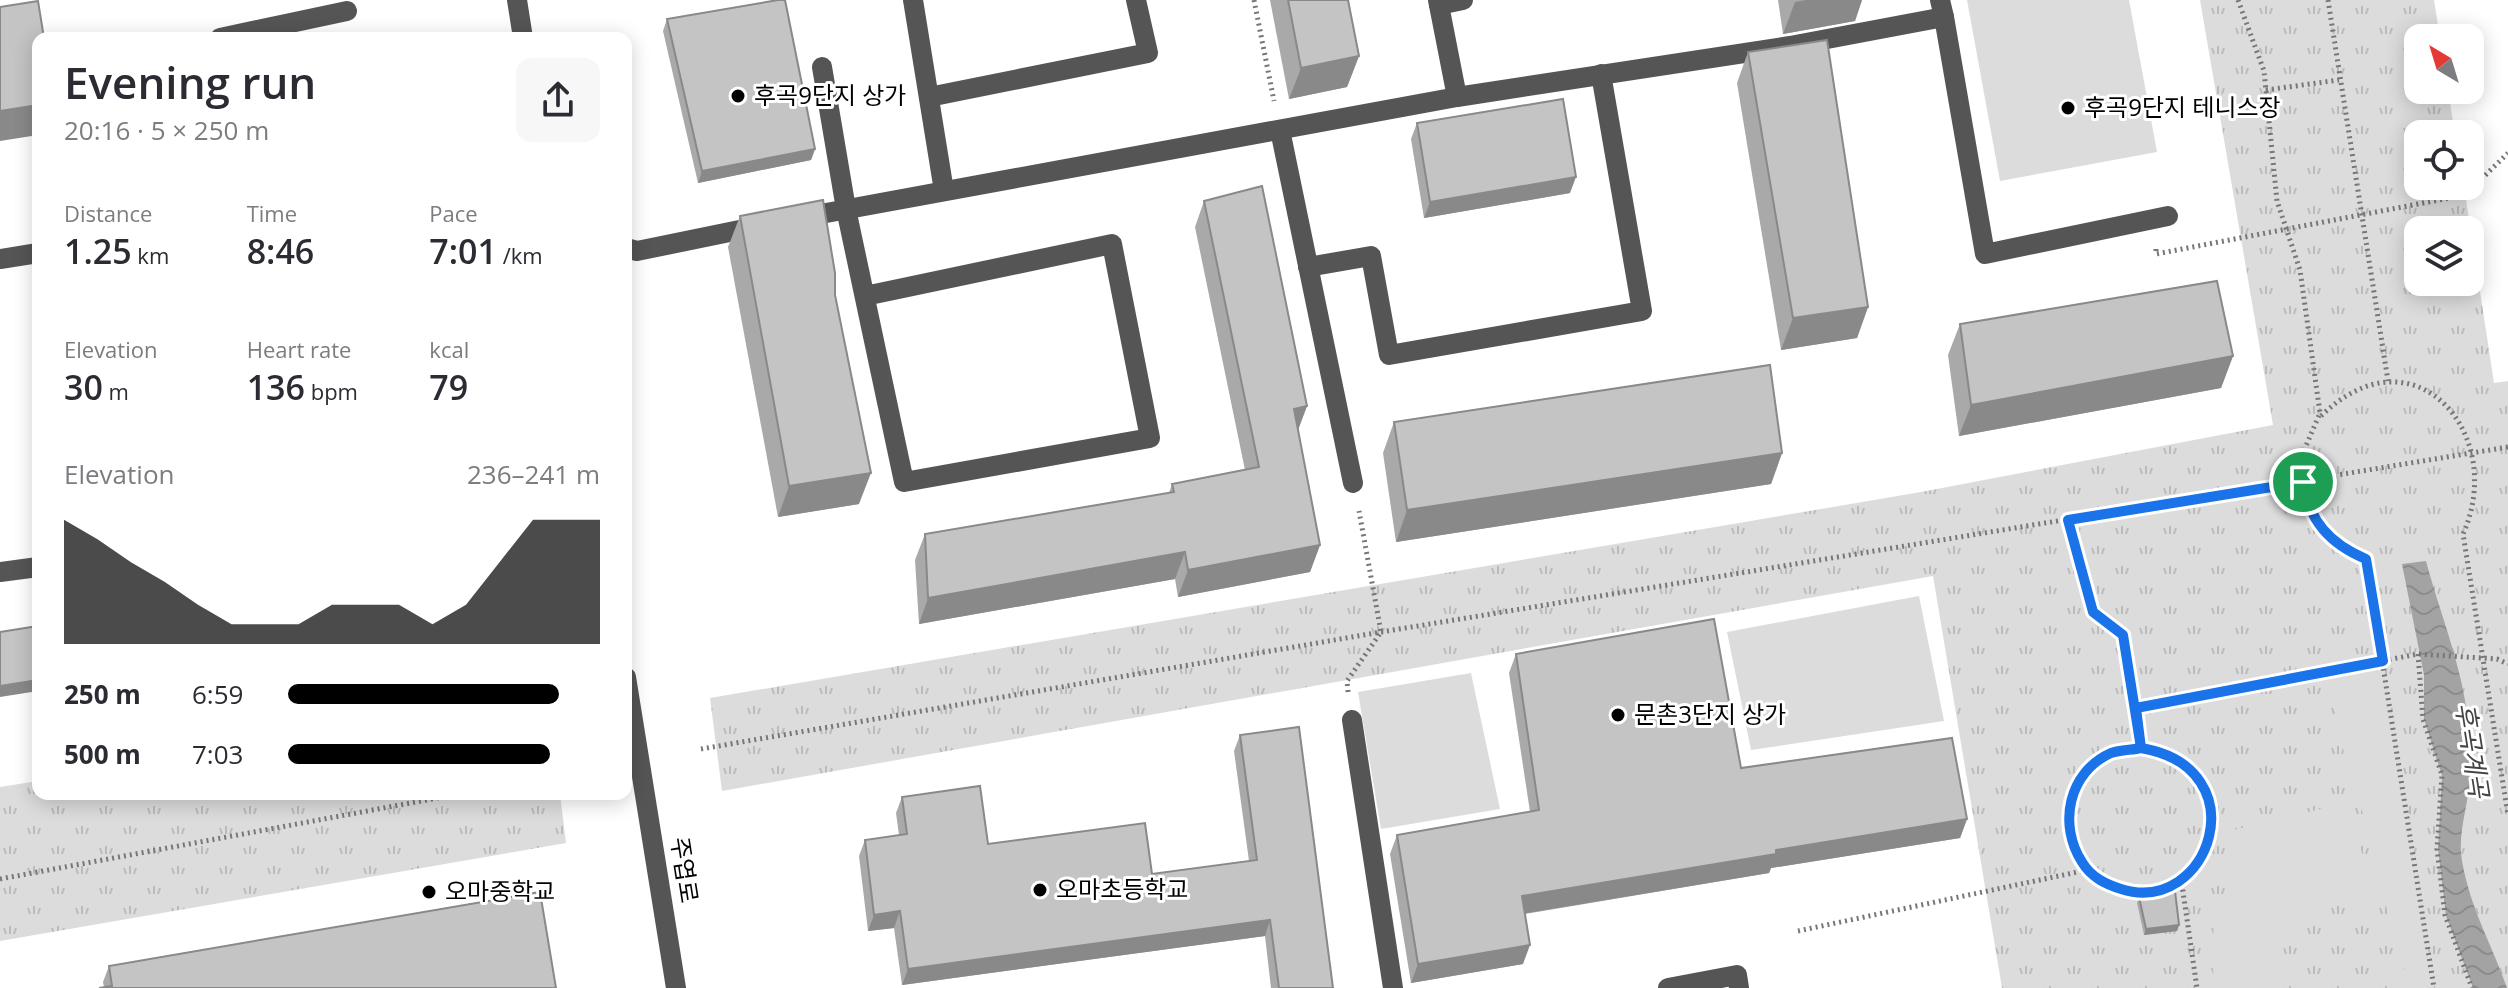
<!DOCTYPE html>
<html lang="en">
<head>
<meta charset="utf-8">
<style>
  :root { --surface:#fff; --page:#f7f7f7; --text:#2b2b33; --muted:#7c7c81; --accent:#000 }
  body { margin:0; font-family:"Open Sans","Noto Sans KR",sans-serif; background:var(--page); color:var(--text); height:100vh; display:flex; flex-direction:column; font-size:30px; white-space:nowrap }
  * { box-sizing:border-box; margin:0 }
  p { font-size:26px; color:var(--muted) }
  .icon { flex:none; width:44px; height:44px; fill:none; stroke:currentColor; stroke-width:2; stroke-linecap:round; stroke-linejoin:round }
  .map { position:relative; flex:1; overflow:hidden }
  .drawer { position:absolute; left:32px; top:32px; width:600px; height:768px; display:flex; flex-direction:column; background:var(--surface); border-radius:16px; box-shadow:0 4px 20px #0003 }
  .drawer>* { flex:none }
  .needle { width:52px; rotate:322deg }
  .fabs { position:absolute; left:2404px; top:24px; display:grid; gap:16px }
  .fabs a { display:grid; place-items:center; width:80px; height:80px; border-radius:16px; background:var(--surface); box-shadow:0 4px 20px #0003; font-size:40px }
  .pin { position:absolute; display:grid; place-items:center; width:68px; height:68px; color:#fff; margin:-34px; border:4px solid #fff; border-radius:50%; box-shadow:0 2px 8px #0007 }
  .round { display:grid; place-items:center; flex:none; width:84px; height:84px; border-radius:16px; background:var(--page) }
  .headline { display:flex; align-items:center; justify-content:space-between; height:136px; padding:0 32px }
  h1 { font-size:44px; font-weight:600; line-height:60px }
  .stats { display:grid; grid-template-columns:repeat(3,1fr); gap:12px; height:136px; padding:8px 32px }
  .stats div { display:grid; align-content:center }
  .stats b { font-size:34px; font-weight:600 }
  .stats small { font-size:22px; font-weight:400 }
  .stats p { font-size:22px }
  .chart { height:224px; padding:16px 32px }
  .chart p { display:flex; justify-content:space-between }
  .chart svg { width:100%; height:144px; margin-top:8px; fill:var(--accent); opacity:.7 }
  ul { padding:0 32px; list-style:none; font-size:26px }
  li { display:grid; grid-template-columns:128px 96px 1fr; align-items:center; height:60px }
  li i { height:20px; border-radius:10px; background:var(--accent) }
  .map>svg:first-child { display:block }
</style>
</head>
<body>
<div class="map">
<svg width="2508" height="988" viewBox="0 0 2508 988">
  <defs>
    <pattern id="park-tufts" width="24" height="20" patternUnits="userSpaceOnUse" patternTransform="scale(2)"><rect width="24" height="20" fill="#dcdcdc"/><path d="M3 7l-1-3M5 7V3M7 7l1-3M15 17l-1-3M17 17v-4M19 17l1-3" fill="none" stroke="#bbb"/></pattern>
    <pattern id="water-waves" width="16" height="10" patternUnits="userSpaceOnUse" patternTransform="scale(2)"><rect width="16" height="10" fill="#a3a3a3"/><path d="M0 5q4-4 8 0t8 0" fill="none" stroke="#8b8b8b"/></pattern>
  </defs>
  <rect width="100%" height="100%" fill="#fff"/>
  <g fill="url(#park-tufts)" fill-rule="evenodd">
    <path d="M 2200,0 L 2434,0 L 2440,38 L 2418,38 L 2418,90 L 2448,90 L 2455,134 L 2418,134 L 2418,186 L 2464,186 L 2494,383 L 2508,381 L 2508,988 L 2002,988 L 1933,576 L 722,791 L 710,698 L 1921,492 L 2273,425 ZM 2418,230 L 2470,230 L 2470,282 L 2418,282 Z"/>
    <polygon points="38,781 38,794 560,794 566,843 0,941 0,787"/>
  </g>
  <g fill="#dcdcdc">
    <polygon points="1967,0 2129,0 2157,152 2000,181"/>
    <polygon points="1919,596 1944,721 1751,750 1727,632"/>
    <polygon points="2484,658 2508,664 2508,675 2486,671"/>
    <polygon points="2383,661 2434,988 2399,988 2406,960 2381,893 2363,814 2346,765 2330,673"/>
    <polygon points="1471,673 1500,809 1381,829 1358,692"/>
    <polygon points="2337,805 2353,817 2372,894 2342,897 2298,917 2272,974 2256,988 2214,988 2212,944 2215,917 2231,883 2233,830"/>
  </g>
  <path fill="url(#water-waves)" d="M 2426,561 C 2440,614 2462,665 2468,721 C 2470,738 2471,758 2470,776 C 2469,804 2457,833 2462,861 C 2471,911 2491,942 2507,988 L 2473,988 L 2446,916 L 2438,849 L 2442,776 L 2424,719 L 2424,675 L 2402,564 Z"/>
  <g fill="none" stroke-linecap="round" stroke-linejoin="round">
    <g stroke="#777" stroke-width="5" stroke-dasharray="2 4" stroke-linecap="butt">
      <polyline points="1254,0 1274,101"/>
      <polyline points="2238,0 2264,71 2277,201 2300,270 2320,413 2300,460 2306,502 2320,528 2341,549 2366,559 2434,988"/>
      <polyline points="2328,0 2388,381"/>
      <polyline points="2266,90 2339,80"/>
      <polyline points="2156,249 2156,254 2465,195 2508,153"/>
      <path d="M 2321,416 C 2414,325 2508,434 2463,534 L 2508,815"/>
      <path d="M 2068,520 L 2093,612 L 2123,635 L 2141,748 C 2209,759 2241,832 2181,878 L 2197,988"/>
      <polyline points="2418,654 2423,719 2442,775 2437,849 2445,915 2472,988"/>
      <polyline points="1348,692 1347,681 1381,632 1359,511"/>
      <polyline points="2136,708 2418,654 2497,659 2508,664"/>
      <polyline points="701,749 1381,632 2508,447"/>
      <path d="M 2087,870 C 2049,811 2071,759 2141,748"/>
      <polyline points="0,879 459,794"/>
      <path d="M 1798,931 L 2087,870 C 2115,891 2151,902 2181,878"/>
    </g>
    <g stroke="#555" stroke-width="20">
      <polyline points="517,0 523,38"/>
      <polyline points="913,0 944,191"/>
      <polyline points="1438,0 1457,97"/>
      <polyline points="1439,5 1463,0"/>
      <polyline points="1944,17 1985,254 2168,216"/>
      <polyline points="220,38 347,11"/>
      <polyline points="822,67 846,209 904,482 1150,438 1112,244 865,296"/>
      <polyline points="929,97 1148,53 1136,0"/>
      <polyline points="1280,130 1353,483"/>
      <polyline points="799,218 1457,97 1790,46 1944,17 1940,0"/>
      <polyline points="626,248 637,251 759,226"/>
      <polyline points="0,259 38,253"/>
      <polyline points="1308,267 1371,256 1389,355 1642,311 1601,74"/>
      <polyline points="0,572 38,567"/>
      <polyline points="626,677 676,988"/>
      <polyline points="1352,720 1393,988"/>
      <polyline points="1668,988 1737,975 1739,988"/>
    </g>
  </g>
  <g fill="#a9a9a9">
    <polygon points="1270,0 1348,0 1359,56 1347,87 1289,99"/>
    <polygon points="1778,0 1862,0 1855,21 1783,34"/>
    <polygon points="667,19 815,149 811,160 698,183 663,31"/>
    <polygon points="1748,52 1868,307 1857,338 1781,350 1737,83"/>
    <polygon points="1417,123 1570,193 1424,218 1411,139"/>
    <polygon points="1204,201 1307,406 1298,429 1320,545 1310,572 1178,597 1175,579 919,624 915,560 925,534 1169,493 1172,484 1245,470 1195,227"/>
    <polygon points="740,216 835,295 859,504 778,517 728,247"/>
    <polygon points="1960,324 2233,356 2221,388 1959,436 1948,355"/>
    <polygon points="1394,422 1782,453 1771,484 1396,542 1383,453"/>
    <polygon points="1516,654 1741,768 1967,819 1960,838 1771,868 1769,873 1525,914 1523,964 1411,983 1390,854 1397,835 1530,812 1509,673"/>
    <polygon points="1240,735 1333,988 1271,988 1265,936 902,985 894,928 868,931 859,856 865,840 899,835 896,813 902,797 988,844 1152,874 1249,861 1234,751"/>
    <polygon points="2139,897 2179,925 2177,931 2144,935 2137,903"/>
    <polygon points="109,966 556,988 104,987 103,982"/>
  </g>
  <g fill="#898989">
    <polygon points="1806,0 1862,0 1855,21 1783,34 1795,2"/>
    <polygon points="1359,56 1347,87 1289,99 1301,68"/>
    <polygon points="38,105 38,135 0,141 0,111"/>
    <polygon points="815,149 811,160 698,183 702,171"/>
    <polygon points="1576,177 1570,193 1424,218 1430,202"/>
    <polygon points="1868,307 1857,338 1781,350 1793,318"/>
    <polygon points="2233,356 2221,388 1959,436 1971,405"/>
    <polygon points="1307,406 1297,433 1294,409"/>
    <polygon points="1782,453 1771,484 1396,542 1407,510"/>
    <polygon points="871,473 859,504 778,517 789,486"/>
    <polygon points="1320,545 1310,572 1178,597 1188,570"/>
    <polygon points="1185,552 1175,579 919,624 928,598"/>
    <polygon points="38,680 38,691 0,697 0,686"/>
    <polygon points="1967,819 1960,838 1771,868 1769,873 1515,915 1522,896 1776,850"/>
    <polygon points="900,911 894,928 868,931 874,915"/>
    <polygon points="1270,920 1265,936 902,985 908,969"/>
    <polygon points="2179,925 2177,931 2144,935 2146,929"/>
    <polygon points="1530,945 1523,964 1411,983 1418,964"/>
  </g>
  <g fill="#c4c4c4" stroke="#898989" stroke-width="2">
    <polygon points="778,0 785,0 815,149 702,171 667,19"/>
    <polygon points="1288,0 1348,0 1359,56 1301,68"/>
    <polygon points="38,1 44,38 38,38 38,105 0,111 0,7"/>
    <polygon points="1827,40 1868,307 1793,318 1748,52"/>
    <polygon points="1563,99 1576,177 1430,202 1417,123"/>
    <polygon points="1262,186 1307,406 1294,409 1320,545 1188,570 1185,552 928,598 925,534 1174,492 1172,484 1259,467 1204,201"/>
    <polygon points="823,200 835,273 835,295 871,473 789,486 740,216"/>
    <polygon points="2217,281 2233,356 1971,405 1960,324"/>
    <polygon points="1770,365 1782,453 1407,510 1394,422"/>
    <polygon points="1714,619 1741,768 1952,738 1967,819 1776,850 1776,854 1522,896 1530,945 1418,964 1397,835 1539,810 1516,654"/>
    <polygon points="38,626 38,680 0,686 0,632"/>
    <polygon points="1299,727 1333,988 1279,988 1270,920 908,969 900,911 874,915 865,840 907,834 902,797 980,786 988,844 1145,823 1152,874 1257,860 1240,735"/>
    <polygon points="2175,891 2179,925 2146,929 2139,897"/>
    <polygon points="540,892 556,988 99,988 112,986 109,966"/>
  </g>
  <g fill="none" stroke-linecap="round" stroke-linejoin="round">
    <defs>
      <path id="route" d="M 2303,482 L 2068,520 L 2093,612 L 2123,635 L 2141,748 C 2132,750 2120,750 2111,753 C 2068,772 2058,825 2082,862 C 2091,877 2105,884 2121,889 C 2210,917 2260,768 2141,748 L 2136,708 L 2383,661 L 2366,559 C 2330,544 2309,521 2303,482"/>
    </defs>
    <use href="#route" stroke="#fff" stroke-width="16"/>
    <use href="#route" stroke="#1a73e8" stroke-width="10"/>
  </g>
  <g fill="#000" stroke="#fff" stroke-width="3">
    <circle cx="738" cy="96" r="8"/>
    <circle cx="2068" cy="108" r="8"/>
    <circle cx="1618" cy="715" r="8"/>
    <circle cx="1040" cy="890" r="8"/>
    <circle cx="429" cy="892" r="8"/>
  </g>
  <g text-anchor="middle" stroke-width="6" stroke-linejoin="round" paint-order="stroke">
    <g font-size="24" fill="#000" stroke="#fff" text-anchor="start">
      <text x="754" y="104">후곡9단지 상가</text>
      <text x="2084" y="116">후곡9단지 테니스장</text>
      <text x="1634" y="723">문촌3단지 상가</text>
      <text x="1056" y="898">오마초등학교</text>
      <text x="445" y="900">오마중학교</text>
    </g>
    <g font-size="24" fill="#000" stroke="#fff">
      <text transform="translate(684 870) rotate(81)" y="8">주엽로</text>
    </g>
    <g font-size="26" font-style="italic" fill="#444" stroke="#fff">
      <text transform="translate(2472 750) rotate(81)" y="9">후곡계곡</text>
    </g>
  </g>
</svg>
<div class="fabs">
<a><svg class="needle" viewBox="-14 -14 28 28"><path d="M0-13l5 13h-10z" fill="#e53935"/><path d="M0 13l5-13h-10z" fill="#7c7c81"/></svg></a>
<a><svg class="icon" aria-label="locate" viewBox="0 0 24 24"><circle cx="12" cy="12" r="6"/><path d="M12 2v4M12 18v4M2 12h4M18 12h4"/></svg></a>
<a><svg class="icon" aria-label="layers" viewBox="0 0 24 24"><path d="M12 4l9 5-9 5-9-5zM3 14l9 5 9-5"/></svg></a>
</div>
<div class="pin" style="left:2303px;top:482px;background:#1e9e55"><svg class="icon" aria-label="arrive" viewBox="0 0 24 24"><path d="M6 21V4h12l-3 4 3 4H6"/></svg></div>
<section class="drawer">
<div class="headline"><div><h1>Evening run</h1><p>20:16 · 5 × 250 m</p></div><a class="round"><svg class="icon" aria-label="share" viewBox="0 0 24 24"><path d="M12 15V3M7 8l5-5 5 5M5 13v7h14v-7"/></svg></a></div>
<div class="stats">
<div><p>Distance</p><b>1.25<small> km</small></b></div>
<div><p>Time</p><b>8:46</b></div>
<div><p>Pace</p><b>7:01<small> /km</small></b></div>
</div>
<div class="stats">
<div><p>Elevation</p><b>30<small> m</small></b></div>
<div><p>Heart rate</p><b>136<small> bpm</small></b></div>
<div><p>kcal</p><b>79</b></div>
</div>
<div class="chart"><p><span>Elevation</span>236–241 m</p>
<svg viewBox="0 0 160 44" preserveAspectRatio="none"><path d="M0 44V6L10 12L20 19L30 25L40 32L50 38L60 38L70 38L80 32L90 32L100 32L110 38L120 32L130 19L140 6L150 6L160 6V44z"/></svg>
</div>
<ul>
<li><b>250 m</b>6:59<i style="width:87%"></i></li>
<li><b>500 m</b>7:03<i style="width:84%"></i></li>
</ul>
</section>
</div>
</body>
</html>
